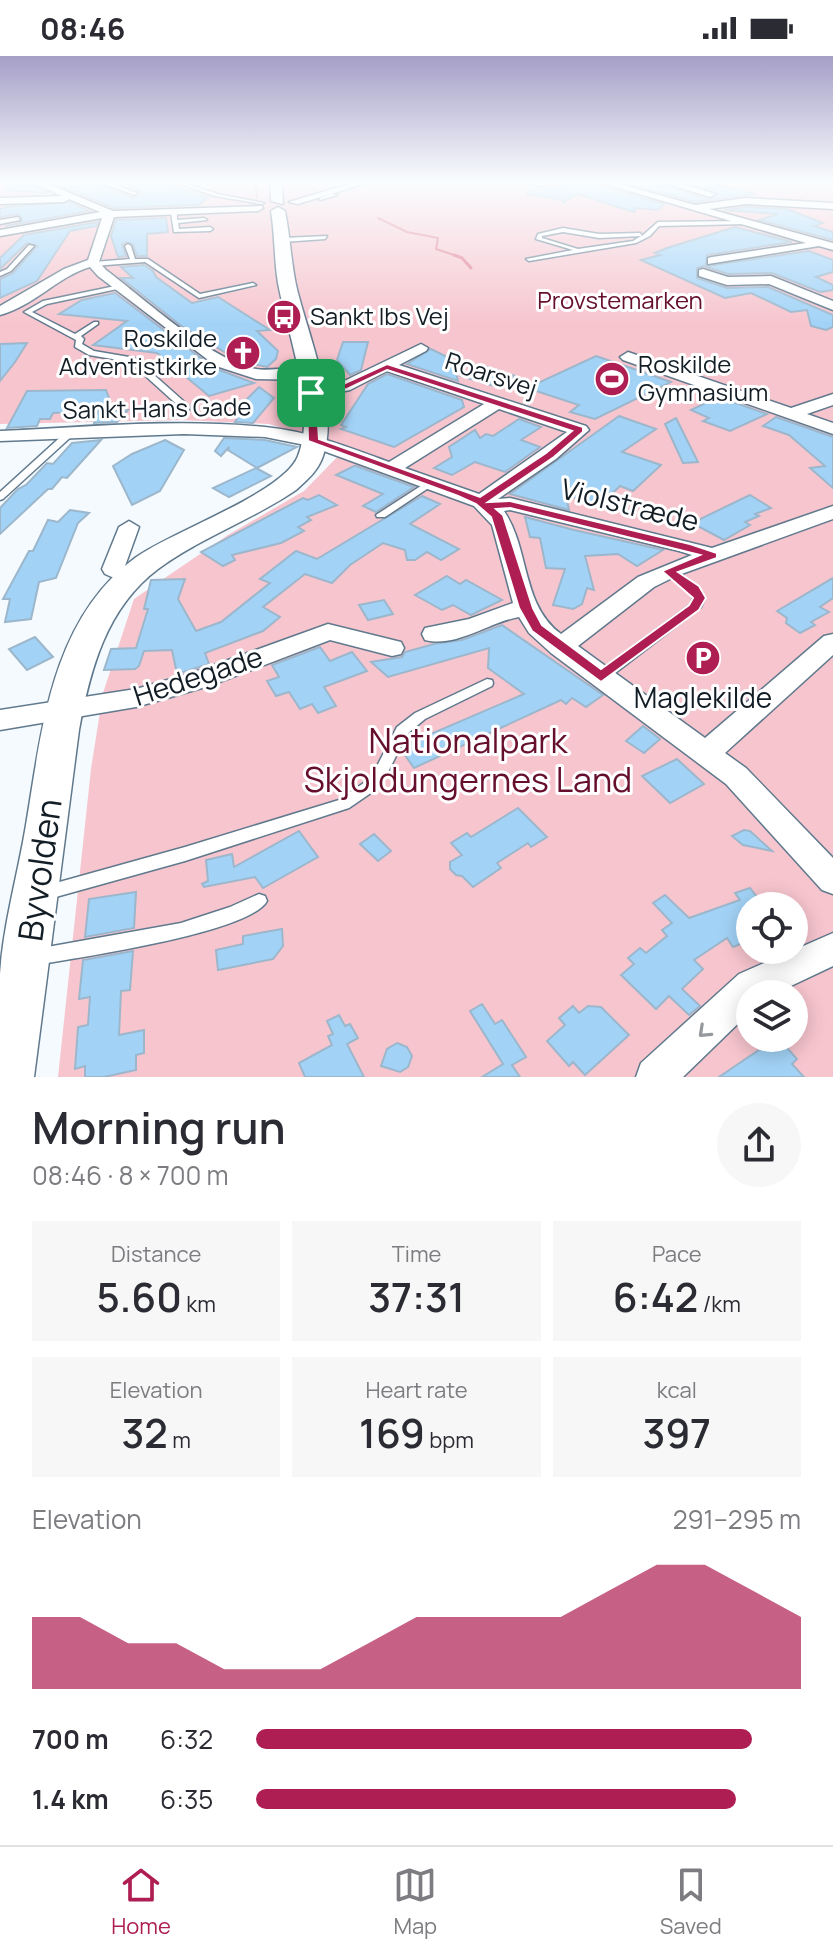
<!DOCTYPE html>
<html lang="en">
<head>
<meta charset="utf-8">
<style>
  :root { --surface:#fff; --page:#f7f7f7; --text:#2b2b33; --muted:#7c7c81; --line:#e1e1e2; --accent:#ae1e52 }
  body { margin:0; font-family:Manrope,sans-serif; background:var(--page); color:var(--text); height:100vh; display:flex; flex-direction:column; font-size:30px; white-space:nowrap }
  * { box-sizing:border-box; margin:0 }
  p { font-size:26px; color:var(--muted) }
  .icon { flex:none; width:44px; height:44px; fill:none; stroke:currentColor; stroke-width:2; stroke-linecap:round; stroke-linejoin:round }
  .map { position:relative; height:1021px; overflow:hidden }
  .drawer { display:flex; flex-direction:column; background:var(--surface); flex:1 }
  .drawer>* { flex:none }
  .controls { position:absolute; left:736px; top:836px; display:grid; gap:16px }
  .controls a { display:grid; place-items:center; width:72px; height:72px; border-radius:50%; background:var(--surface); box-shadow:0 4px 20px #0003; font-size:40px }
  .pin { position:absolute; display:grid; place-items:center; width:68px; height:68px; color:#fff; margin:-34px; border-radius:16px; box-shadow:0 4px 12px #0006 }
  .round { display:grid; place-items:center; flex:none; width:84px; height:84px; border-radius:42px; background:var(--page) }
  .overview { display:flex; align-items:center; justify-content:space-between; height:136px; padding:0 32px }
  h1 { font-size:44px; font-weight:600; line-height:60px }
  .metrics { display:grid; grid-template-columns:repeat(3,1fr); gap:12px; height:136px; padding:8px 32px }
  .metrics div { display:grid; align-content:center; border-radius:0px; background:var(--page); text-align:center }
  .metrics b { font-size:40px; font-weight:600 }
  .metrics small { font-size:22px; font-weight:400 }
  .metrics p { font-size:22px }
  .chart { height:224px; padding:16px 32px }
  .chart p { display:flex; justify-content:space-between }
  .chart svg { width:100%; height:144px; margin-top:8px; fill:var(--accent); opacity:.7 }
  ul { padding:0 32px; list-style:none; font-size:26px }
  li { display:grid; grid-template-columns:128px 96px 1fr; align-items:center; height:60px }
  li i { height:20px; border-radius:10px; background:var(--accent) }
  .status { display:flex; justify-content:space-between; align-items:center; height:56px; padding:0 40px; background:var(--surface); direction:ltr }
  .status svg { height:22px; fill:currentColor }
  .tab-bar { display:flex; justify-content:space-around; align-items:center; height:112px; border-top:2px solid var(--line); background:var(--surface); font-size:22px; color:var(--muted) }
  .tab-bar a { display:grid; justify-items:center; gap:4px }
  .tab-bar .selected { color:var(--accent) }
  .map>svg:first-child { display:block }
</style>
</head>
<body>
<div class="status"><b>08:46</b><svg viewBox="0 0 49 12"><path d="M0 12V9h3v3zM5 12V6h3v6zM10 12V3h3v9zM15 12V0h3v12zM26 1h20v11H26zM47 4h2v5h-2z"/></svg></div>
<div class="map">
<svg width="833" height="1021" viewBox="0 0 833 1021">
  <rect width="100%" height="100%" fill="#f4fafe"/>
  <path fill="#f7c5ce" fill-rule="evenodd" d="M 0,125 L 833,125 L 833,1021 L 58,1021 L 91,713 L 103,637 L 134,543 L 228,479 L 304,435 L 346,392 L 269,368 L 181,364 L 0,368 ZM 750,850 L 794,850 L 794,894 L 750,894 ZM 750,938 L 794,938 L 794,982 L 750,982 Z"/>
  <g fill="none" stroke-linecap="round" stroke-linejoin="round">
    <g stroke="#e07f95" stroke-width="2">
      <polyline points="255,125 257,142"/>
      <polyline points="378,162 407,176 438,182 436,193 460,201"/>
    </g>
    <polyline stroke="#e07f95" stroke-width="3" points="454,199 462,202 471,212"/>
  </g>
  <g fill="#a2d3f7" stroke="#9cb7cc" stroke-width="2">
    <polygon points="6,125 26,125 49,137 6,134"/>
    <polygon points="48,125 94,126 134,142 140,135 128,131 160,125 208,141 199,149 114,152"/>
    <polygon points="572,125 592,125 594,128 664,148 658,154 636,152 634,156 577,138 563,147 563,144 527,138 527,136 570,128"/>
    <polygon points="619,125 656,125 709,144 718,137 682,125 706,125 755,138 695,146"/>
    <polygon points="69,146 89,155 5,170 21,167 22,162 18,158 0,161 0,153 7,151"/>
    <polygon points="746,151 787,153 823,167 814,170 833,176 833,184 759,164 778,158 724,154"/>
    <polygon points="166,162 168,176 147,178 147,200 137,200 133,188 126,186 122,189 126,200 118,201 111,180 116,164"/>
    <polygon points="98,166 96,170 70,175 37,225 0,242 0,223 13,217 37,190 27,187 0,213 0,202 24,179"/>
    <polygon points="735,171 792,186 707,199 706,210 809,195 833,204 833,216 816,221 833,229 833,234 820,236 772,217 728,218 704,210 697,212 697,222 727,232 768,231 833,259 833,271 826,274 811,270 807,254 791,256 751,237 725,242 641,204 660,199 655,197 667,192"/>
    <polygon points="144,209 153,215 156,221 192,247 218,241 270,274 257,275 278,295 276,303 267,311 239,305 180,269 121,222 133,222 121,211"/>
    <polygon points="115,237 214,312 254,327 209,340 157,297 93,289 127,265 59,258 82,244"/>
    <polygon points="343,286 368,286 361,314 350,319 337,304"/>
    <polygon points="27,287 15,306 0,325 0,288"/>
    <polygon points="431,293 453,304 458,325 407,308"/>
    <polygon points="596,300 634,313 671,326 595,363 570,356 579,349 527,332"/>
    <polygon points="481,309 515,320 497,331 461,320"/>
    <polygon points="387,318 462,344 464,351 394,391 341,373 346,371 341,369 368,328"/>
    <polygon points="259,331 274,342 253,367 235,366 240,358 233,357"/>
    <polygon points="106,334 110,345 106,355 128,354 117,366 94,367 98,355 53,357 50,363 40,363 37,370 7,372 27,335"/>
    <polygon points="716,342 733,346 767,358 730,375 703,365 709,362 691,354"/>
    <polygon points="619,360 656,373 622,396 661,409 633,435 620,430 599,450 566,439 569,454 510,438"/>
    <polygon points="776,361 833,381 833,432 810,412 825,410 789,379 763,370"/>
    <polygon points="676,362 698,406 683,407 665,368"/>
    <polygon points="519,363 541,371 521,384 540,391 505,416 475,406 452,419 434,412 452,401 449,391 475,374 480,382 486,378 493,380"/>
    <polygon points="224,382 265,384 297,391 257,412 228,394 229,391 221,400 215,395"/>
    <polygon points="101,384 67,422 62,421 52,433 48,433 0,478 0,452 18,433 26,429 47,407 53,408 72,387"/>
    <polygon points="165,384 184,394 160,435 132,449 113,410 132,398"/>
    <polygon points="354,410 356,410 414,431 376,456 363,450 383,438 336,419"/>
    <polygon points="256,412 271,420 229,441 213,432"/>
    <polygon points="319,439 337,449 307,461 311,464 298,471 304,475 281,487 232,499 235,504 223,510 201,496 303,442 308,444"/>
    <polygon points="750,439 771,452 755,458 759,460 745,466 750,469 724,484 692,467"/>
    <polygon points="422,440 440,448 410,468 459,493 441,504 427,496 415,504 407,504 405,494 383,487 350,509 332,527 305,518 263,551 280,561 263,575 205,597 209,608 177,618 172,594 144,595 139,610 135,613 104,614 111,593 136,592 148,553 144,553 151,524 185,523 178,543 196,575 221,566 270,527 260,523 296,495 317,503"/>
    <polygon points="70,454 89,457 78,467 56,522 39,526 31,563 5,566 10,543 3,543 29,495 33,495 48,464 58,466"/>
    <polygon points="525,461 574,474 663,494 637,510 618,498 585,500 594,534 587,532 582,548 573,553 553,549 565,513 546,512 540,482 530,481"/>
    <polygon points="447,520 460,528 466,524 502,544 471,559 453,549 442,554 415,539"/>
    <polygon points="833,522 833,542 820,551 829,556 811,566 815,569 800,577 786,567 787,562 777,555"/>
    <polygon points="384,544 393,558 368,564 359,549"/>
    <polygon points="502,569 603,639 586,651 572,642 566,648 561,644 414,712 402,695 405,689 524,638 488,612 489,592 388,621 371,606 402,601 405,596 434,588 462,584"/>
    <polygon points="35,581 53,601 27,614 9,593"/>
    <polygon points="320,591 330,605 352,596 367,615 324,631 336,650 318,657 312,648 300,653 289,636 276,640 267,625 279,621 272,609"/>
    <polygon points="643,670 660,683 644,697 626,685"/>
    <polygon points="677,703 704,728 670,747 642,720"/>
    <polygon points="518,752 547,781 531,791 528,787 497,807 501,812 473,831 462,820 456,819 450,813 450,806 462,799 451,787 467,777 471,781"/>
    <polygon points="744,774 750,775 772,795 743,789 732,780"/>
    <polygon points="299,775 318,801 263,832 255,821 204,831 202,828 208,825 206,804 232,798 234,811"/>
    <polygon points="374,778 391,795 378,805 360,788"/>
    <polygon points="750,832 764,850 750,850 750,884 733,891 727,882 694,904 703,913 682,933 700,950 689,959 669,940 656,953 621,919 634,908 628,902 640,892 646,897 667,880 662,874 672,867 653,847 665,839 689,862 740,844 735,837"/>
    <polygon points="136,836 134,872 85,881 89,843"/>
    <polygon points="282,873 283,890 273,903 218,914 216,894 243,888 243,880"/>
    <polygon points="133,895 130,934 121,935 119,979 144,974 144,997 136,999 136,1014 104,1021 85,1021 85,1010 75,1013 78,971 88,969 90,941 79,943 83,904"/>
    <polygon points="482,948 495,968 502,964 526,1001 512,1009 520,1021 482,1021 503,1008 470,955"/>
    <polygon points="573,950 579,957 588,950 601,951 629,979 585,1019 573,1006 569,1010 547,985 565,969 559,962"/>
    <polygon points="339,959 345,970 350,968 358,982 347,988 364,1021 305,1021 299,1007 332,989 328,980 333,978 327,965"/>
    <polygon points="780,984 797,1003 792,1008 804,1021 719,1021 772,985 774,988"/>
    <polygon points="397,987 407,991 412,1000 408,1011 400,1016 381,1010 387,993"/>
  </g>
  <g fill="none" stroke-linecap="round" stroke-linejoin="round">
    <defs>
      <g id="lane">
        <polygon points="97,125 112,128 140,125 117,130 137,137 135,139"/>
        <polygon points="172,125 177,125 218,138 264,147 262,148 215,140"/>
        <polygon points="323,136 337,139 320,144 320,142 329,139 323,138"/>
        <polygon points="174,155 177,157 177,164 204,162 207,164 178,167 179,173 210,171 213,173 210,175 174,176 171,157"/>
        <polygon points="18,161 20,164 0,168 0,164"/>
        <path d="M 744,165 L 746,168 L 659,170 L 650,180 L 636,187 L 529,205 L 526,203 L 573,194 L 536,183 L 538,178 L 563,172 L 599,178 L 640,177 L 642,180 L 658,166 ZM 563,176 L 599,182 L 641,180 L 633,185 L 578,193 L 542,182 L 542,180 Z"/>
        <polygon points="327,180 325,183 283,186 280,184 283,182"/>
        <polygon points="128,188 131,190 135,203 148,203 200,238 253,227 256,229 199,242 145,206 94,210 91,208 94,206 130,203 125,190"/>
        <polygon points="29,189 34,190 11,215 0,220 0,216 7,213"/>
        <polygon points="120,229 122,230 122,232 47,248 32,256 75,278 94,266 98,266 98,268 81,280 84,283 82,288 94,295 135,302 189,350 189,354 183,354 130,306 89,299 75,291 76,284 24,256 43,245"/>
        <polygon points="70,374 73,375 73,379 3,443 0,444 0,436 67,375"/>
        <polygon points="430,424 435,427 433,429 385,461 377,461 376,459"/>
        <polygon points="668,512 698,531 705,542 701,551 606,624 596,624 595,621 596,618 690,549 693,542 689,535 664,517 662,515 664,513"/>
        <polygon points="487,623 492,624 493,627 492,630 425,663 407,678 381,730 349,752 185,805 45,844 39,842 37,837 39,832 45,830 185,791 339,744 371,722 397,671 415,657"/>
        <path d="M 259,838 L 265,840 L 267,845 C 250,877 76,902 36,909 L 30,907 L 27,901 L 30,895 L 36,893 L 181,867 L 230,851 Z"/>
      </g>
      <g id="street">
        <path d="M 29,125 L 41,125 L 113,155 L 262,150 L 263,152 L 258,155 L 114,161 L 99,206 L 106,214 C 145,243 210,304 256,313 C 273,316 302,307 316,319 L 308,324 L 256,323 L 216,310 L 98,220 L 90,211 C 57,221 34,250 0,259 L 0,250 L 64,213 L 88,204 L 102,162 L 0,180 L 0,174 L 100,156 L 69,143 L 64,146 L 0,148 L 0,142 L 62,140 Z"/>
        <polygon points="359,125 373,125 298,148 289,146"/>
        <polygon points="517,125 569,125 539,130"/>
        <polygon points="595,125 609,125 695,149 746,142 833,147 833,153 746,148 709,153 833,187 833,194 819,190 708,208 708,202 712,201 806,187"/>
        <polygon points="659,125 673,125 715,138 710,141"/>
        <polygon points="703,213 728,221 771,220 833,245 833,254 769,228 727,229 699,220 699,214"/>
        <path d="M 421,288 L 428,292 L 426,295 L 399,309 L 586,370 L 589,374 L 556,403 L 498,443 L 510,442 L 712,492 L 833,450 L 833,463 L 676,520 L 654,531 L 578,590 L 705,682 L 824,580 L 833,578 L 833,599 L 725,697 L 746,712 L 833,802 L 833,838 L 822,834 L 726,728 L 551,597 L 529,577 L 519,561 C 489,566 457,592 425,584 L 422,578 L 425,572 L 469,563 L 513,547 L 492,469 L 474,450 L 310,390 L 265,381 L 184,378 L 0,385 L 0,375 C 87,371 177,362 265,371 C 308,375 348,391 389,406 L 484,348 L 387,315 L 350,334 L 311,342 L 303,337 L 305,334 L 340,327 ZM 499,353 L 567,376 L 479,438 L 405,412 ZM 510,454 L 679,495 L 692,499 L 638,521 L 561,578 C 521,549 530,493 504,455 Z"/>
        <polygon points="628,296 791,352 833,338 833,349 807,358 833,367 833,378 623,304 620,301"/>
        <polygon points="129,465 139,471 125,510 141,522 130,529 105,518 102,513 119,471"/>
        <polygon points="328,568 401,586 404,592 401,598 392,600 330,584 209,630 136,651 0,674 0,654 136,633 192,617"/>
        <polygon points="833,877 833,910 774,938 750,938 750,956 683,1021 636,1021 641,1007 739,918"/>
      </g>
      <g id="secondary">
        <polygon points="270,125 282,125 283,148 271,145"/>
        <path d="M 278,151 L 285,155 C 290,180 291,205 296,229 C 307,277 340,352 323,400 C 318,415 307,424 296,434 C 252,464 200,482 158,513 C 106,552 90,614 79,674 L 34,1021 L 0,1021 C 0,987 0,952 0,918 C 3,869 18,818 26,769 C 42,674 51,564 135,502 C 170,476 284,437 298,400 C 317,352 287,277 278,227 C 274,203 275,179 271,155 Z"/>
      </g>
    </defs>
    <use href="#lane" stroke="#60798d" stroke-width="3"/>
    <use href="#street" stroke="#60798d" stroke-width="3"/>
    <use href="#secondary" stroke="#60798d" stroke-width="3"/>
    <use href="#lane" fill="#fff" fill-rule="evenodd"/>
    <use href="#street" fill="#fff" fill-rule="evenodd"/>
    <use href="#secondary" fill="#fff" fill-rule="evenodd"/>
  </g>
  <defs><path id="oneway-chevron" d="M-2-3.5L2.5 0L-2 3.5" fill="none" stroke-width="1.6" stroke-linecap="round" stroke-linejoin="round" transform="scale(2)"/></defs>
  <use stroke="#95999d" href="#oneway-chevron" transform="translate(704 976) rotate(137)"/>
  <linearGradient id="sky" x2="0" y2="1"><stop stop-color="#a59fc7"/><stop offset="0.47" stop-color="#fafdff"/><stop offset="1" stop-color="#fafdff" stop-opacity="0"/></linearGradient>
  <rect width="833" height="268" fill="url(#sky)"/>
  <path fill="#ae1e52" stroke="#fff" stroke-width="2" fill-rule="evenodd" d="M 387,308 L 583,371 L 583,376 L 554,401 L 488,446 L 510,445 L 690,488 L 717,497 L 717,502 L 678,516 L 699,530 L 706,542 L 699,554 L 601,626 L 532,575 L 519,552 L 491,461 L 476,448 L 458,440 L 308,385 L 307,335 L 341,329 ZM 387,314 L 572,375 L 546,397 L 480,441 L 319,383 L 316,339 L 347,333 ZM 510,452 L 700,499 L 662,515 L 693,542 L 689,549 L 601,613 L 542,569 L 533,552 L 503,459 L 496,453 Z"/>
  <defs>
    <symbol id="bus-disc" viewBox="-11 -11 22 22"><circle r="9.5" fill="#ae1e52" stroke="#fff"/><path d="M-5-6H5V4H4V6H2V4H-2V6H-4V4H-5ZM-3.5-4V0h7V-4ZM-3.5 1.2v1.5H-2V1.2ZM2 1.2v1.5H3.5V1.2Z" fill="#fff"/></symbol>
    <symbol id="church-disc" viewBox="-11 -11 22 22"><circle r="9.5" fill="#ae1e52" stroke="#fff"/><path d="M-1.2-6h2.4v3.5h3.3v2.4h-3.3V6h-2.4V-.1h-3.3v-2.4h3.3Z" fill="#fff"/></symbol>
    <symbol id="stadium-disc" viewBox="-11 -11 22 22"><circle r="9.5" fill="#ae1e52" stroke="#fff"/><path d="M0-5a6.5 5 0 1 0 0 10a6.5 5 0 1 0 0-10ZM-3.5-1.8h7v3.6h-7Z" fill="#fff"/></symbol>
    <symbol id="parking-disc" viewBox="-11 -11 22 22"><circle r="9.5" fill="#ae1e52" stroke="#fff"/><path d="M-3.5-5.5H1a3.5 3.5 0 0 1 0 7H-1V5.5H-3.5ZM-1-3.4V-.6H.8a1.4 1.4 0 0 0 0-2.8Z" fill="#fff"/></symbol>
  </defs>
  <g fill-rule="evenodd">
    <use href="#bus-disc" x="264" y="241" width="40" height="40"/>
    <use href="#church-disc" x="223" y="277" width="40" height="40"/>
    <use href="#stadium-disc" x="592" y="303" width="40" height="40"/>
    <use href="#parking-disc" x="683" y="582" width="40" height="40"/>
  </g>
  <g text-anchor="middle" stroke-width="6" stroke-linejoin="round" paint-order="stroke">
    <g font-size="24" fill="#660f2d" stroke="#fff">
      <text x="620" y="253">Provstemarken</text>
    </g>
    <g font-size="24" fill="#131d25" stroke="#fff" text-anchor="start">
      <text x="310" y="269">Sankt Ibs Vej</text>
      <text x="217" y="291" text-anchor="end">Roskilde<tspan x="217" dy="28">Adventistkirke</tspan></text>
      <text x="638" y="317">Roskilde<tspan x="638" dy="28">Gymnasium</tspan></text>
    </g>
    <g font-size="24" fill="#131d25" stroke="#fff">
      <text transform="translate(491 319) rotate(18)" y="8">Roarsvej</text>
      <text transform="translate(157 353) rotate(-1)" y="8">Sankt Hans Gade</text>
    </g>
    <g font-size="28" fill="#131d25" stroke="#fff">
      <text transform="translate(630 449) rotate(14)" y="10">Violstræde</text>
      <text transform="translate(198 620) rotate(-18)" y="10">Hedegade</text>
    </g>
    <g font-size="28" fill="#131d25" stroke="#fff">
      <text x="703" y="652">Maglekilde</text>
    </g>
    <g font-size="34" fill="#660f2d" stroke="#fff">
      <text x="468" y="697">Nationalpark<tspan x="468" dy="39">Skjoldungernes Land</tspan></text>
    </g>
    <g font-size="34" fill="#131d25" stroke="#fff">
      <text transform="translate(40 814) rotate(-82)" y="12">Byvolden</text>
    </g>
  </g>
</svg>
<div class="controls">
<a><svg class="icon" aria-label="locate" viewBox="0 0 24 24"><circle cx="12" cy="12" r="6"/><path d="M12 2v4M12 18v4M2 12h4M18 12h4"/></svg></a>
<a><svg class="icon" aria-label="layers" viewBox="0 0 24 24"><path d="M12 4l9 5-9 5-9-5zM3 14l9 5 9-5"/></svg></a>
</div>
<div class="pin" style="left:311px;top:337px;background:#1e9e55"><svg class="icon" aria-label="arrive" viewBox="0 0 24 24"><path d="M6 21V4h12l-3 4 3 4H6"/></svg></div>
</div>
<section class="drawer">
<div class="overview"><div><h1>Morning run</h1><p>08:46 · 8 × 700 m</p></div><a class="round"><svg class="icon" aria-label="share" viewBox="0 0 24 24"><path d="M12 15V3M7 8l5-5 5 5M5 13v7h14v-7"/></svg></a></div>
<div class="metrics">
<div><p>Distance</p><b>5.60<small> km</small></b></div>
<div><p>Time</p><b>37:31</b></div>
<div><p>Pace</p><b>6:42<small> /km</small></b></div>
</div>
<div class="metrics">
<div><p>Elevation</p><b>32<small> m</small></b></div>
<div><p>Heart rate</p><b>169<small> bpm</small></b></div>
<div><p>kcal</p><b>397</b></div>
</div>
<div class="chart"><p><span>Elevation</span>291–295 m</p>
<svg viewBox="0 0 160 44" preserveAspectRatio="none"><path d="M0 44V22L10 22L20 30L30 30L40 38L50 38L60 38L70 30L80 22L90 22L100 22L110 22L120 14L130 6L140 6L150 14L160 22V44z"/></svg>
</div>
<ul>
<li><b>700 m</b>6:32<i style="width:91%"></i></li>
<li><b>1.4 km</b>6:35<i style="width:88%"></i></li>
</ul>
</section>
<nav class="tab-bar">
<a class="selected"><svg class="icon" aria-label="home" viewBox="0 0 24 24"><path d="M3 11l9-7 9 7M6 9v11h12V9"/></svg>Home</a>
<a><svg class="icon" aria-label="map" viewBox="0 0 24 24"><path d="M3 6l6-2 6 2 6-2v14l-6 2-6-2-6 2zM9 4v14M15 6v14"/></svg>Map</a>
<a><svg class="icon" aria-label="saved" viewBox="0 0 24 24"><path d="M7 4h10v16l-5-4-5 4z"/></svg>Saved</a>
</nav>
</body>
</html>
